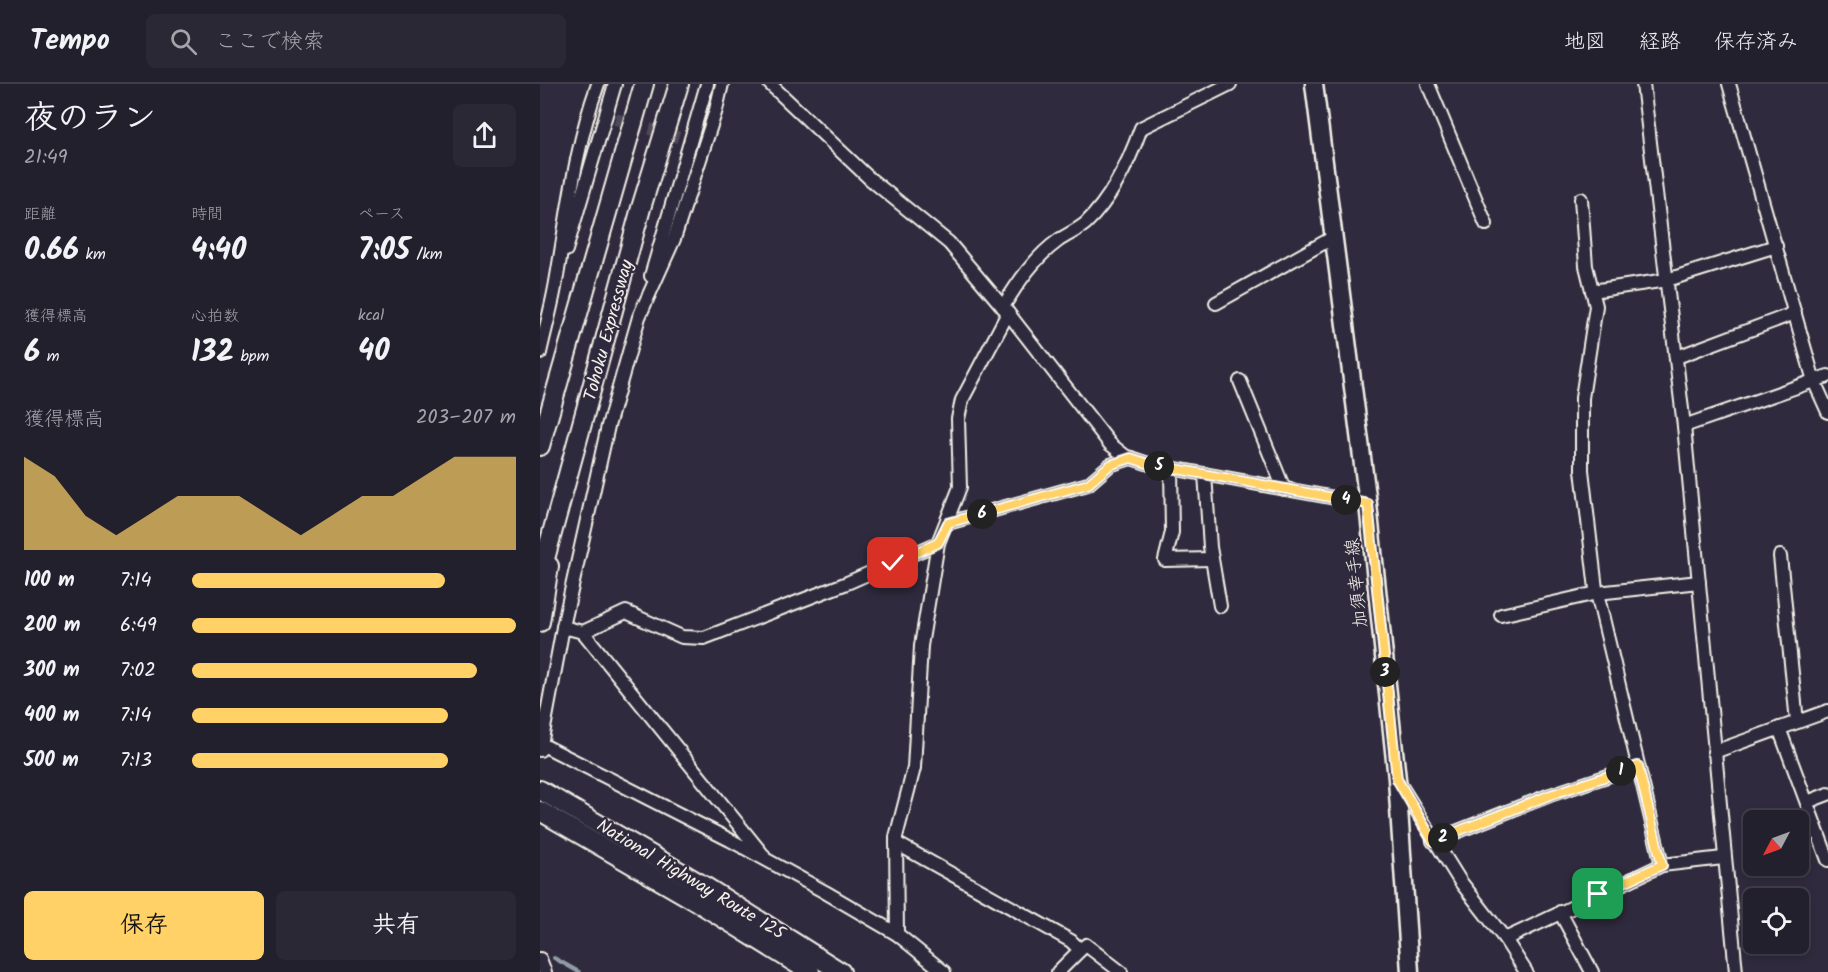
<!DOCTYPE html>
<html lang="ja">
<head>
<meta charset="utf-8">
<style>
  :root { --surface:#23202e; --page:#2b2836; --text:#f1f3f6; --muted:#a3a3aa; --line:#403e4a; --accent:#ffd166 }
  body { margin:0; font-family:Kalam,"Klee One",sans-serif; background:var(--page); color:var(--text); height:100vh; display:flex; flex-direction:column; font-size:22px; white-space:nowrap }
  * { box-sizing:border-box; margin:0 }
  p { font-size:20px; color:var(--muted) }
  .icon { flex:none; width:33px; height:33px; fill:none; stroke:currentColor; stroke-width:2; stroke-linecap:round; stroke-linejoin:round }
  .map { position:relative; flex:1; overflow:hidden }
  .side { display:flex; flex-direction:column; background:var(--surface); width:540px }
  .side>* { flex:none }
  .needle { width:39px; rotate:229deg }
  .tools { position:absolute; left:1203px; top:726px; display:grid; gap:12px }
  .tools a { display:grid; place-items:center; width:66px; height:66px; border-radius:9px; background:var(--surface); box-shadow:0 3px 9px #0003,0 0 0 2px var(--line); font-size:30px }
  .pin { position:absolute; display:grid; place-items:center; width:51px; height:51px; color:#fff; margin:-26px; border-radius:12px; box-shadow:0 3px 9px #0006 }
  .km { position:absolute; width:30px; height:30px; margin:-15px; border-radius:50%; background:#222; color:#fff; font-size:16px; line-height:30px; text-align:center }
  .round { display:grid; place-items:center; flex:none; width:63px; height:63px; border-radius:9px; background:var(--page) }
  .headline { display:flex; align-items:center; justify-content:space-between; height:102px; padding:0 24px }
  h1 { font-size:33px; font-weight:700; line-height:45px }
  .metrics { display:grid; grid-template-columns:repeat(3,1fr); gap:9px; height:102px; padding:6px 24px }
  .metrics div { display:grid; align-content:center }
  .metrics b { font-size:30px; font-weight:700 }
  .metrics small { font-size:16px; font-weight:400 }
  .metrics p { font-size:16px }
  .chart { height:168px; padding:12px 24px }
  .chart p { display:flex; justify-content:space-between }
  .chart svg { width:100%; height:108px; margin-top:6px; fill:var(--accent); opacity:.7 }
  .action { display:flex; gap:12px; margin-top:auto; padding:12px 24px }
  .action a { flex:1; height:69px; border-radius:9px; background:var(--accent); color:#111; font-size:24px; font-weight:700; line-height:69px; text-align:center }
  .action a+a { background:var(--page); color:var(--text) }
  ul { padding:0 24px; list-style:none; font-size:20px }
  li { display:grid; grid-template-columns:96px 72px 1fr; align-items:center; height:45px }
  li i { height:15px; border-radius:8px; background:var(--accent) }
  header { display:flex; align-items:center; gap:36px; box-sizing:border-box; height:84px; padding:0 30px; background:var(--surface); border-bottom:2px solid var(--line) }
  header strong { font-size:28px }
  nav { display:flex; gap:33px; margin-inline-start:auto; font-size:21px }
  .search { width:420px; height:54px; background:var(--page); display:flex; align-items:center; gap:15px; box-sizing:border-box; padding:0 21px; border-radius:9px; color:var(--muted); font-size:22px }
  main { display:flex; flex:1; min-height:0 }
  .map>svg:first-child { display:block }
</style>
</head>
<body>
<header>
<strong>Tempo</strong>
<div class="search"><svg class="icon" aria-label="search" viewBox="0 0 24 24"><circle cx="10" cy="10" r="6"/><path d="M15 15l6 6"/></svg>ここで検索</div>
<nav><a>地図</a><a>経路</a><a>保存済み</a></nav>
</header>
<main>
<section class="side">
<div class="headline"><div><h1>夜のラン</h1><p>21:49</p></div><a class="round"><svg class="icon" aria-label="share" viewBox="0 0 24 24"><path d="M12 15V3M7 8l5-5 5 5M5 13v7h14v-7"/></svg></a></div>
<div class="metrics">
<div><p>距離</p><b>0.66<small> km</small></b></div>
<div><p>時間</p><b>4:40</b></div>
<div><p>ペース</p><b>7:05<small> /km</small></b></div>
</div>
<div class="metrics">
<div><p>獲得標高</p><b>6<small> m</small></b></div>
<div><p>心拍数</p><b>132<small> bpm</small></b></div>
<div><p>kcal</p><b>40</b></div>
</div>
<div class="chart"><p><span>獲得標高</span>203–207 m</p>
<svg viewBox="0 0 160 44" preserveAspectRatio="none"><path d="M0 44V6L10 14L20 30L30 38L40 30L50 22L60 22L70 22L80 30L90 38L100 30L110 22L120 22L130 14L140 6L150 6L160 6V44z"/></svg>
</div>
<ul>
<li><b>100 m</b>7:14<i style="width:78%"></i></li>
<li><b>200 m</b>6:49<i style="width:100%"></i></li>
<li><b>300 m</b>7:02<i style="width:88%"></i></li>
<li><b>400 m</b>7:14<i style="width:79%"></i></li>
<li><b>500 m</b>7:13<i style="width:79%"></i></li>
</ul>
<div class="action"><a>保存</a><a>共有</a></div>
</section>
<div class="map">
<svg width="1288" height="888" viewBox="0 0 1288 888">
  <rect width="100%" height="100%" fill="#2f2a3d"/>
  <filter id="ink" filterUnits="userSpaceOnUse"><feTurbulence type="fractalNoise" baseFrequency=".0167" numOctaves="2"/><feDisplacementMap in="SourceGraphic" scale="12" xChannelSelector="R" yChannelSelector="G"/><feConvolveMatrix kernelMatrix="1 2 1 2 8 2 1 2 1" color-interpolation-filters="sRGB"/></filter>
  <g filter="url(#ink)">
    <g fill="none" stroke-linecap="round" stroke-linejoin="round">
      <polyline stroke="#909da5" stroke-width="4" points="14,874 39,888"/>
      <polyline stroke="#4d4857" stroke-width="12" stroke-dasharray="12 6" stroke-linecap="butt" points="75,35 141,54"/>
      <defs>
        <g id="minor">
          <polyline points="230,0 329,94 409,159 468,229 570,360 585,372 609,380 828,420"/>
          <polyline points="888,0 946,140"/>
          <polyline points="1103,0 1144,342 1196,888"/>
          <polyline points="1189,0 1274,297 1288,328"/>
          <polyline points="1041,115 1046,182 1056,222 1042,314 1042,386 1056,505 1122,781"/>
          <polyline points="26,166 75,0"/>
          <polyline points="111,192 167,0"/>
          <polyline points="1052,207 1127,196 1236,162"/>
          <polyline points="676,219 794,153"/>
          <path d="M 463,223 C 478,198 495,173 519,156 C 528,150 538,146 546,139 C 573,113 589,78 601,44 L 690,0"/>
          <path d="M 0,269 C 5,246 12,222 16,198 C 28,130 34,66 58,0"/>
          <polyline points="1137,273 1255,229"/>
          <polyline points="700,297 744,405"/>
          <polyline points="1144,342 1288,292"/>
          <polyline points="631,384 632,448 625,476 672,475"/>
          <polyline points="665,390 670,463 680,522"/>
          <polyline points="408,439 548,400 570,381 591,374"/>
          <polyline points="1240,472 1257,638"/>
          <polyline points="961,531 1057,509 1159,498"/>
          <polyline points="23,543 43,548 223,771"/>
          <polyline points="43,548 86,528 142,553 164,554 307,499 398,459"/>
          <polyline points="1239,644 1288,776"/>
          <polyline points="1,660 190,756 285,808 357,850 404,888"/>
          <polyline points="0,666 23,543 68,342 99,233 134,155 176,26 182,0"/>
          <polyline points="1174,668 1288,627"/>
          <polyline points="859,699 920,797 965,855 986,888"/>
          <polyline points="1267,718 1288,710"/>
          <polyline points="893,757 1010,711 1098,682"/>
          <polyline points="356,759 531,857 540,866 518,888"/>
          <polyline points="1020,828 1052,888"/>
          <polyline points="357,850 356,753 374,684 381,562 398,459 420,403 418,335 422,316 468,229"/>
          <polyline points="965,855 1122,781 1183,774"/>
          <polyline points="540,866 546,861 581,888"/>
          <polyline points="0,875 5,888"/>
        </g>
        <polyline id="major" points="774,0 828,420 857,695 870,888"/>
        <g id="highway">
          <polyline points="0,362 104,0"/>
          <polyline points="0,493 101,124 139,0"/>
          <polyline points="0,538 9,482"/>
          <polyline points="0,706 166,803 301,888"/>
          <polyline points="0,727 159,819 270,888"/>
        </g>
      </defs>
      <use href="#minor" stroke="#f4f1e8" stroke-width="16"/>
      <use href="#major" stroke="#f4f1e8" stroke-width="21"/>
      <use href="#highway" stroke="#f4f1e8" stroke-width="22"/>
      <use href="#minor" stroke="#2f2a3d" stroke-width="12"/>
      <use href="#major" stroke="#2f2a3d" stroke-width="16"/>
      <use href="#highway" stroke="#2f2a3d" stroke-width="18"/>
    </g>
  </g>
  <g fill="none" stroke-linecap="round" stroke-linejoin="round" filter="url(#ink)">
    <defs>
      <polyline id="route" points="353,479 398,459 408,439 548,400 570,381 591,374 609,380 828,420 857,695 893,757 1010,711 1098,682 1122,781 1058,810"/>
    </defs>
    <use href="#route" stroke="#fff" stroke-width="12"/>
    <use href="#route" stroke="#ffd166" stroke-width="8"/>
  </g>
  <g text-anchor="middle" stroke-width="4.5" stroke-linejoin="round" paint-order="stroke">
    <g font-size="18" fill="#f4f1e8" stroke="#2f2a3d">
      <text transform="translate(68 246) rotate(-75)" y="6">Tohoku Expressway</text>
      <text transform="translate(816 499) rotate(-96)" y="6">加須幸手線</text>
      <text transform="translate(151 795) rotate(31)" y="6">National Highway Route 125</text>
    </g>
  </g>
</svg>
<div class="tools">
<a><svg class="needle" viewBox="-14 -14 28 28"><path d="M0-13l5 13h-10z" fill="#e53935"/><path d="M0 13l5-13h-10z" fill="#a3a3aa"/></svg></a>
<a><svg class="icon" aria-label="locate" viewBox="0 0 24 24"><circle cx="12" cy="12" r="6"/><path d="M12 2v4M12 18v4M2 12h4M18 12h4"/></svg></a>
</div>
<div class="pin" style="left:1058px;top:810px;background:#1e9e55"><svg class="icon" aria-label="arrive" viewBox="0 0 24 24"><path d="M6 21V4h12l-3 4 3 4H6"/></svg></div>
<div class="pin" style="left:353px;top:479px;background:#d93025"><svg class="icon" aria-label="check" viewBox="0 0 24 24"><path d="M5 12l5 5 9-10"/></svg></div>
<b class="km" style="left:1081px;top:687px">1</b>
<b class="km" style="left:903px;top:754px">2</b>
<b class="km" style="left:845px;top:588px">3</b>
<b class="km" style="left:806px;top:416px">4</b>
<b class="km" style="left:619px;top:382px">5</b>
<b class="km" style="left:442px;top:430px">6</b>
</div>
</main>
</body>
</html>
